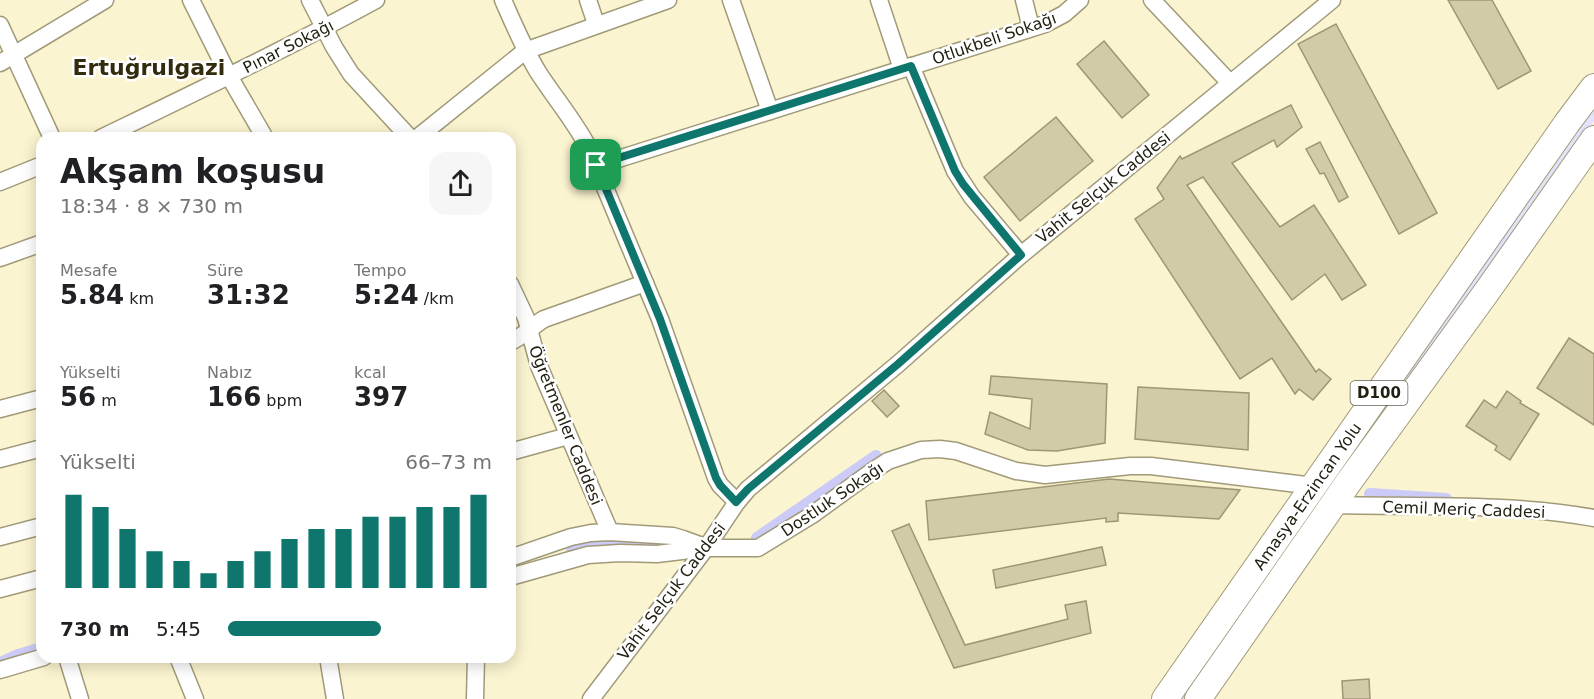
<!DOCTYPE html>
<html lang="tr">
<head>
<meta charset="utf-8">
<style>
  :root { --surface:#fff; --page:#f6f6f6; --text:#202124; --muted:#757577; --accent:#0f766e }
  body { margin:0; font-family:"DejaVu Sans",sans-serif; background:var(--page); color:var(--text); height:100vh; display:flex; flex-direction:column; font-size:22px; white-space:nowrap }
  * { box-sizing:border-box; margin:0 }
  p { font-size:20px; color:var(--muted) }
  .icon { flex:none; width:33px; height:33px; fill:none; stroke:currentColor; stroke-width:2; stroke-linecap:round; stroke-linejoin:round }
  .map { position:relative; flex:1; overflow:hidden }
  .drawer { position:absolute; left:36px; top:132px; width:480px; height:531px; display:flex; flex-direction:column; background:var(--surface); border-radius:18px; box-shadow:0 3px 15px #0003 }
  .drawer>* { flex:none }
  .pin { position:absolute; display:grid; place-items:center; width:51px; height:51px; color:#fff; margin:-26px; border-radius:12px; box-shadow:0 3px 9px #0006 }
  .round { display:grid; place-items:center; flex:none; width:63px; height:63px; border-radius:18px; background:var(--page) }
  .headline { display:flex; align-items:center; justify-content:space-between; height:102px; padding:0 24px }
  h1 { font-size:33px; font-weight:800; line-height:45px }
  .figures { display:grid; grid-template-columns:repeat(3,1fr); gap:9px; height:102px; padding:6px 24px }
  .figures div { display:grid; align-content:center }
  .figures b { font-size:26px; font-weight:800 }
  .figures small { font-size:16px; font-weight:400 }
  .figures p { font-size:16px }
  .chart { height:168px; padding:12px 24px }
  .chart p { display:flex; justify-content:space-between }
  .chart svg { width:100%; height:108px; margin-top:6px; stroke:var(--accent); stroke-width:6 }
  ul { padding:0 24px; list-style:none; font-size:20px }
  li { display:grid; grid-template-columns:96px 72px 1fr; align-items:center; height:45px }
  li i { height:15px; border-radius:8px; background:var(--accent) }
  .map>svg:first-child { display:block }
</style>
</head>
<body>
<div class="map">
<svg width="1594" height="699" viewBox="0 0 1594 699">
  <rect width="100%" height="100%" fill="#fbf4d0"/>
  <polygon fill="#e3e2fe" points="1594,109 1594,121 1188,699 1179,699"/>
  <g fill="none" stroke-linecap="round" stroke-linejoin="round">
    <g stroke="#cccbf8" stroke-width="12">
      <polyline points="1370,494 1446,499"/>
      <polyline points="757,538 876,456"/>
      <polyline points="572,551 590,546 664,545"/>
      <polyline points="0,663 18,655 42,648"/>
    </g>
  </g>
  <g fill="#d2cba8" stroke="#9e9775" stroke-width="1.5">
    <polygon points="1448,0 1492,0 1531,71 1498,89"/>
    <polygon points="1336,24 1437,213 1399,234 1298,44"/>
    <polygon points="1104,41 1149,95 1122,118 1077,64"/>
    <polygon points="1291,105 1302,127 1277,147 1274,140 1232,163 1280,227 1314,205 1366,285 1342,300 1325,274 1292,300 1203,177 1187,185 1316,372 1319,369 1331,379 1313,400 1299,389 1295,394 1272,358 1240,379 1135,219 1164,199 1157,188 1180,156 1182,159"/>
    <polygon points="1056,117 1093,161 1020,221 984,177"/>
    <polygon points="1320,142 1348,197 1339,202 1324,173 1320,174 1306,149"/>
    <polygon points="1569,338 1594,354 1594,425 1537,388"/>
    <polygon points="991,376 1107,384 1105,443 1057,451 1028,450 985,434 990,412 1030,429 1032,399 989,394"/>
    <polygon points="1138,387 1249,393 1248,450 1135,439"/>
    <polygon points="884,390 899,406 887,417 872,401"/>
    <polygon points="1507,391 1521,401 1520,403 1539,414 1510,460 1495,450 1497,446 1466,426 1484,400 1496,408"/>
    <polygon points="1109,479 1240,490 1219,519 1118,513 1118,521 1106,522 1106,518 929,540 926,501"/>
    <polygon points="909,524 965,645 1068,619 1065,605 1086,601 1091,633 954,668 892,531"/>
    <polygon points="1102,547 1106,565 996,588 993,570"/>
    <polygon points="1369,679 1370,699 1343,699 1342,681"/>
  </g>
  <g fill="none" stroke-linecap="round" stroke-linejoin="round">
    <defs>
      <g id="minor">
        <polyline points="191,0 229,76 265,138"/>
        <polyline points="310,0 334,47 351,74 410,138"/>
        <path d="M 503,0 C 514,25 524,49 538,72 C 554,97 574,120 588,147 L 660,319 L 716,478 L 720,485 L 737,502"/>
        <polyline points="588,0 596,24"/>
        <polyline points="731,0 770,111"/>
        <polyline points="879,0 902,69"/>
        <polyline points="1024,0 1031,28"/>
        <polyline points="1152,0 1230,83"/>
        <polyline points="0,25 52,138"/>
        <polyline points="0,63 105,0"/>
        <polyline points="911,66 955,171 972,197 1021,255"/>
        <path d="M 101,138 C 194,93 286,49 376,0"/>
        <polyline points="417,138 525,51 668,0"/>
        <polyline points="596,166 1045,24 1064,14 1080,0"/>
        <polyline points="0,182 42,165"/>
        <polyline points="0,258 42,243"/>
        <polyline points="510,284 526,318 539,366 610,532"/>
        <path d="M 510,342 C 523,337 532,326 544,319 L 645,283"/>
        <polyline points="0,409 42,398"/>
        <polyline points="510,452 568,436"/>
        <polyline points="0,459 42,448"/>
        <path d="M 1333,505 C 1419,507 1510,503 1594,518"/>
        <polyline points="0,537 42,526"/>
        <polyline points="510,558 571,537 591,533 610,532 673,536 683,539 705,547"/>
        <polyline points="510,577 588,555 620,553 657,554 706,548 758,548 812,515 874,470 888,461 921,450 940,449 956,451 1016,471 1045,475 1130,466 1151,466 1314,486"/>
        <polyline points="0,589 42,578"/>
        <polyline points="67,657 80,699"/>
        <polyline points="178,657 195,699"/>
        <polyline points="328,657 335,699"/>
        <polyline points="0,670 44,657"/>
        <polyline points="475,699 476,657"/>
        <polyline points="591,699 706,548 737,502 748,489 898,364 1021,255 1332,0"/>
      </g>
      <g id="highway">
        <polyline points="1165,699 1567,123 1594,87"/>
        <polyline points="1198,699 1348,483 1488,290 1594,139"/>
      </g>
    </defs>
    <use href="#minor" stroke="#a19a79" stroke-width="19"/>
    <use href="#highway" stroke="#a19a79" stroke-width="28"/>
    <use href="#minor" stroke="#fff" stroke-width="16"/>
    <use href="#highway" stroke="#fff" stroke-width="26"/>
  </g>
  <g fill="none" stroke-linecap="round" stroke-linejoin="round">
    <defs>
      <polygon id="route" points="911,66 955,171 963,184 1021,255 898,364 748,489 736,502 720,485 716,478 660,319 596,165"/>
    </defs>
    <use href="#route" stroke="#fff" stroke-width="12"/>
    <use href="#route" stroke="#0f766e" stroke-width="8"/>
  </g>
  <g text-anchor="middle" stroke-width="5" stroke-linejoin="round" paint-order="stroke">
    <rect fill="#fff" stroke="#646359" stroke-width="1.5" x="1350.5" y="381" width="57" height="24" rx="4.5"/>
    <g font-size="15" font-weight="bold" fill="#222012">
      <text x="1379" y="398">D100</text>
    </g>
    <g font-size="16" fill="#222012" stroke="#fff">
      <text transform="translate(994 38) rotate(-19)" y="6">Otlukbeli Sokağı</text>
      <text transform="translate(288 46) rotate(-27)" y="6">Pınar Sokağı</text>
      <text transform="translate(1103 187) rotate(-39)" y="6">Vahit Selçuk Caddesi</text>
      <text transform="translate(566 425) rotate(68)" y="6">Öğretmenler Caddesi</text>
      <text transform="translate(1307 496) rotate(-55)" y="6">Amasya-Erzincan Yolu</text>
      <text transform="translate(832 499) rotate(-34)" y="6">Dostluk Sokağı</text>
      <text transform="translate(1464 509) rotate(2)" y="6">Cemil Meriç Caddesi</text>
      <text transform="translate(671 591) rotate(-53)" y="6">Vahit Selçuk Caddesi</text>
    </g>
    <g font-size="22" font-weight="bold" fill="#322b0d" stroke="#fff">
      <text x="149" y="75">Ertuğrulgazi</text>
    </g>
  </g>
</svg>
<div class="pin" style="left:596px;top:165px;background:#1e9e55"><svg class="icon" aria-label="arrive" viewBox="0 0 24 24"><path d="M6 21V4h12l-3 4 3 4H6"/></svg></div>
<section class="drawer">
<div class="headline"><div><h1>Akşam koşusu</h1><p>18:34 · 8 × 730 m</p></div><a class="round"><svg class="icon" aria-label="share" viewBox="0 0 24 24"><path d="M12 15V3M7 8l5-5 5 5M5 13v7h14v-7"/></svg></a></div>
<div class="figures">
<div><p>Mesafe</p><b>5.84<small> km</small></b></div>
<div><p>Süre</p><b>31:32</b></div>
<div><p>Tempo</p><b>5:24<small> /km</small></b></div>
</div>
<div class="figures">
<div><p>Yükselti</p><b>56<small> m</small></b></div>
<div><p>Nabız</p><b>166<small> bpm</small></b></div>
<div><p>kcal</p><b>397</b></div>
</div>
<div class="chart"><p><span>Yükselti</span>66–73 m</p>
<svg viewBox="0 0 160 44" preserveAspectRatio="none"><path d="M5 44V6M15 44V11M25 44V20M35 44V29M45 44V33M55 44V38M65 44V33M75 44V29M85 44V24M95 44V20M105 44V20M115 44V15M125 44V15M135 44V11M145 44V11M155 44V6"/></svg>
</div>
<ul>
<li><b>730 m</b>5:45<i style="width:58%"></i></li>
</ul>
</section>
</div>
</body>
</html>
